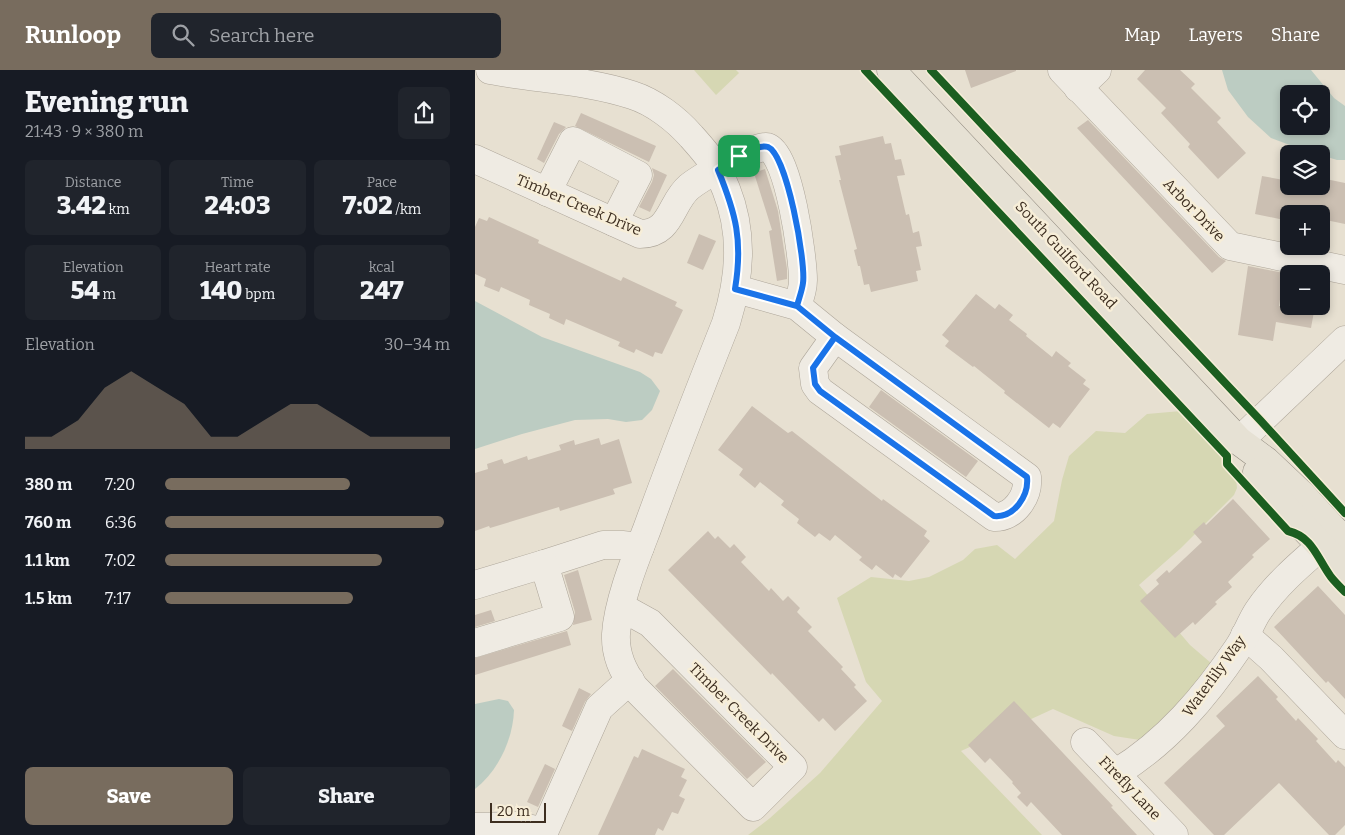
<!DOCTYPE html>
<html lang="en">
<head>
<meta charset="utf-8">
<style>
  :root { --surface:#171b24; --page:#20242c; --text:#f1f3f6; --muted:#9ea1a6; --accent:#786c5e }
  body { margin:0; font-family:Bitter,serif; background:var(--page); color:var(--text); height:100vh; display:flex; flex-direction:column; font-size:19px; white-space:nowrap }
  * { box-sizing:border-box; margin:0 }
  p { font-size:16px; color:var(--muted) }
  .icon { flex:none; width:28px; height:28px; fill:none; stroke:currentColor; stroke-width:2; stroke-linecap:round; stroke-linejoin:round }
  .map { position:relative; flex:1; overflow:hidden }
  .sheet { display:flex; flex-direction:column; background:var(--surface); width:475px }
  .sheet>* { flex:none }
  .tools { position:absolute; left:805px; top:15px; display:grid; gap:10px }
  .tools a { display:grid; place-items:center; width:50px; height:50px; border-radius:8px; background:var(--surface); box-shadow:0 2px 8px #0003; font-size:25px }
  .scale { position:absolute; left:15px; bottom:12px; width:56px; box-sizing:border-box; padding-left:5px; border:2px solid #3d2e20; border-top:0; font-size:14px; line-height:18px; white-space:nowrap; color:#3d2e20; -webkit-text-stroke:4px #f7eed8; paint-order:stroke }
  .pin { position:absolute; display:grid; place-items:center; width:42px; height:42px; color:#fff; margin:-21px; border-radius:10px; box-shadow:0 2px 8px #0006 }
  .round { display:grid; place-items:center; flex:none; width:52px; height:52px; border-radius:8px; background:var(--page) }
  .headline { display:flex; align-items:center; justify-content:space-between; height:85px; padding:0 25px }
  h1 { font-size:28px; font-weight:800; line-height:38px }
  .metrics { display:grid; grid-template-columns:repeat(3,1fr); gap:8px; height:85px; padding:5px 25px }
  .metrics div { display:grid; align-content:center; border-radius:8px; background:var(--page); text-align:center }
  .metrics b { font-size:25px; font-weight:800 }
  .metrics small { font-size:14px; font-weight:400 }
  .metrics p { font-size:14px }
  .chart { height:140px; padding:10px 25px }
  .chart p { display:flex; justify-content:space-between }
  .chart svg { width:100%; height:90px; margin-top:5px; fill:var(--accent); opacity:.7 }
  .primary-button { display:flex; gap:10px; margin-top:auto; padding:10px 25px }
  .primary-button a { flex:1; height:58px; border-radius:8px; background:var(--accent); color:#fff; font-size:20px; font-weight:800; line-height:58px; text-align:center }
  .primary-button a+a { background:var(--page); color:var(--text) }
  ul { padding:0 25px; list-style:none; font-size:16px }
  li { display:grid; grid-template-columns:80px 60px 1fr; align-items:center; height:38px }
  li i { height:12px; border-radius:6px; background:var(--accent) }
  header { display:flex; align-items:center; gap:30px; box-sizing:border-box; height:70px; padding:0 25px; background:var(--accent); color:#fff }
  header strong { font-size:24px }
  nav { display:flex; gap:28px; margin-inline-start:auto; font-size:18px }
  .search { width:350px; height:45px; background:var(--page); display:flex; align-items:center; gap:12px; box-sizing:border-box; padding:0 18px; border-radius:8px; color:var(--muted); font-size:19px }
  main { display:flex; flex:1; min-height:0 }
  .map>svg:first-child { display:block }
</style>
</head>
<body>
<header>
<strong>Runloop</strong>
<div class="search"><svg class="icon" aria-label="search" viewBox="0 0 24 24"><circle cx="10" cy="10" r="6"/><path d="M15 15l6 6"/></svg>Search here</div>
<nav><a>Map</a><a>Layers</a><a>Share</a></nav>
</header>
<main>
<section class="sheet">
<div class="headline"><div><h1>Evening run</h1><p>21:43 · 9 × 380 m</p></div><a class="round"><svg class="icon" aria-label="share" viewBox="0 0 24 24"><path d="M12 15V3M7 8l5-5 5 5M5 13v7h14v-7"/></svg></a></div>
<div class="metrics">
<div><p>Distance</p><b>3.42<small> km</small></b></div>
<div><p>Time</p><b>24:03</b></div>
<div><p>Pace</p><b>7:02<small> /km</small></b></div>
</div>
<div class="metrics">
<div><p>Elevation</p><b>54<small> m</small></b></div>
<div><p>Heart rate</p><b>140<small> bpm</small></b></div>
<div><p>kcal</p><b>247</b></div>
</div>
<div class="chart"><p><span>Elevation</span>30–34 m</p>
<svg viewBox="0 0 160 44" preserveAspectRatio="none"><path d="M0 44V38L10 38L20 30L30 14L40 6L50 14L60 22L70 38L80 38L90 30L100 22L110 22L120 30L130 38L140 38L150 38L160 38V44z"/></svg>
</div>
<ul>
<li><b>380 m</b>7:20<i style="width:65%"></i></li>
<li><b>760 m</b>6:36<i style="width:98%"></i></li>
<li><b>1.1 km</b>7:02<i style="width:76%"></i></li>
<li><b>1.5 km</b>7:17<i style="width:66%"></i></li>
</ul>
<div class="primary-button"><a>Save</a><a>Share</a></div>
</section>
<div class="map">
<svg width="870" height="765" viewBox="0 0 870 765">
  <rect width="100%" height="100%" fill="#e7e0d1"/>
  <g fill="#d6d7b3">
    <polygon points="219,0 261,0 264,3 241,25"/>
    <polygon points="706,341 746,385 755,402 761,409 762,418 759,425 706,478 664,515 715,575 736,593 717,621 665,670 639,666 578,639 486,681 567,765 273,765 295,748 345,703 407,631 391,612 362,528 396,507 434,511 454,507 488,490 500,479 522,475 540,489 579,451 587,410 594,386 621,361 650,363 672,344"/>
  </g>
  <g fill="#bcccc2" fill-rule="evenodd">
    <path d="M 747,0 L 836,0 L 859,28 L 870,36 L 870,90 L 862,90 L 846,85 L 846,84 L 828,80 L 796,68 L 773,47 L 753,20 ZM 814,24 L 846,24 L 846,56 L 814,56 Z"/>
    <polygon points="0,231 67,267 165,302 176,309 185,321 177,340 167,350 151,352 133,349 100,350 47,364 0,379"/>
    <path d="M 24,629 L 33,631 L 39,640 C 38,670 23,701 0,719 L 0,634 Z"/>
  </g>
  <g fill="#cbbfb2">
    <polygon points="490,0 541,0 541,1 496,18"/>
    <polygon points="670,0 705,0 720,14 716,18 746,48 742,52 771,83 743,109 713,77 715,74 686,43 691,38 662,9"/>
    <polygon points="106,43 181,76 174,92 100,56"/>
    <polygon points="613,50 744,187 751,191 737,203 602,58"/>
    <polygon points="79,52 91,57 84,64 69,93 62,89"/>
    <polygon points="408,66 410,74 416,73 420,90 426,89 430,105 422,106 431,145 434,144 438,163 444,161 447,176 441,177 446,200 441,201 443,211 396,222 394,214 389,215 385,196 383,196 379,180 382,179 364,110 366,110 360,86 366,85 364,76"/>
    <polygon points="177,98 192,105 175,142 164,137 177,112 179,105"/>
    <polygon points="290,99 303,141 312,199 312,209 302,211 294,161 297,160 279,103"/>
    <polygon points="787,106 814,111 814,116 846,116 846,108 870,113 870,154 846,149 846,144 814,144 814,151 780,144"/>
    <polygon points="14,147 64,170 63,173 146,211 148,207 202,232 200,236 208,240 187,284 180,282 178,287 161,279 159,283 143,276 145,272 91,249 89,255 74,248 75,244 54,235 55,230 26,217 24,222 9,216 11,209 0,204 0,157 4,148 12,151"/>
    <polygon points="224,164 241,171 228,200 212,193"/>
    <polygon points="773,196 809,203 804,236 840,236 836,258 801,252 798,271 763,265"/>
    <polygon points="501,224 520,239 524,234 538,245 534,250 552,264 551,266 577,287 581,281 596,293 593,296 611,310 608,314 615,319 585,358 578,353 574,358 529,323 530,321 499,296 498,297 470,276 474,271 467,265"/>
    <polygon points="406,320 503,391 491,407 394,337"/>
    <polygon points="277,336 313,363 317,361 407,431 408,429 452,461 449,466 455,471 426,508 420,504 418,508 401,495 397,500 384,490 387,487 360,465 355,471 344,463 340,467 322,453 324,449 306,435 309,431 285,412 280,418 264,405 268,399 243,380"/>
    <polygon points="124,368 126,375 144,369 157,413 138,419 140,424 85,441 84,437 15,458 14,456 0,461 0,403 13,399 12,394 27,389 29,394 52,386 53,390 86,380 84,375 99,370 100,375"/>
    <polygon points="758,429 795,469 777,485 779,487 753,512 757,517 740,532 742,534 720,555 718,552 700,568 665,531 684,514 681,510 692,500 694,503 727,472 718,462 729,452 731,455"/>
    <polygon points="233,461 240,469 243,466 255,478 259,474 271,487 266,492 294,521 296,518 308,531 313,526 325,538 322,542 337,557 333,561 368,597 366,599 381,615 379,617 392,631 360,661 348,648 344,652 297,603 296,605 193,500"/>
    <polygon points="103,500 117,550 98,555 100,542 89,505"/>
    <polygon points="843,516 870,545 870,629 853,611 851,613 799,557"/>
    <polygon points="16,540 20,551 0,557 0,545"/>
    <polygon points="92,561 96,575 0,605 0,588"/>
    <polygon points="198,599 291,692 272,709 180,616"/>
    <polygon points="783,606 803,627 801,629 821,651 823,648 843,669 841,671 861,693 863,690 870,697 870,755 860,765 854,765 804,713 749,765 739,765 689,713 750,656 741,646"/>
    <polygon points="104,618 116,624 110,632 97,661 87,656"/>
    <polygon points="539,631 638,736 636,737 662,765 587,765 556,732 552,737 542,727 546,723 537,713 538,712 515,688 510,693 493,675"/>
    <polygon points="167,679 210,699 206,707 212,710 204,726 210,729 203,744 197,742 188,761 183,758 180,765 123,765 159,686 163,688"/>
    <polygon points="70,694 80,699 63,737 52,732"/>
  </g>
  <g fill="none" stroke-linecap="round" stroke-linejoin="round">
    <defs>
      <g id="minor">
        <path d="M 15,0 C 63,9 111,10 157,25 C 179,32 201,49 216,66 C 225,76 235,87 242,99 C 246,105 248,113 251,119 C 269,164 265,208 251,253 C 224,321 197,390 172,459 C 160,490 143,532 141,564 C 140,585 148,601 159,617 L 278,737 L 318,697 L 175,553 L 146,537"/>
        <polyline points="587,0 755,176 870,200"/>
        <polyline points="603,18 622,0"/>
        <path d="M 0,89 L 165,164 C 197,164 195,133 214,117 C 224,109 282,74 292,77 C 314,83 328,188 328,210 C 328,218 325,228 322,236"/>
        <polyline points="72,122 98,71 163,105 139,152"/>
        <polyline points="261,219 322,236 360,267"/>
        <path d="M 360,267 L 552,407 C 554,426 539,448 519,447 L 345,321 L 340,314 L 338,298 Z"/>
        <polyline points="764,371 870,270"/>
        <polyline points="69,494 128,475 147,475 165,477"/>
        <polyline points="0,515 69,494 85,547 0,573"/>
        <polyline points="770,565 796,588 870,665"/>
        <polyline points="610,672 699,765"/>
        <path d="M 641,703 C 692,672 730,627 763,578 C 771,567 775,553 783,541 C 804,510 834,487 861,463"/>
        <polyline points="0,757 43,756 69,762 68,765"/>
        <polyline points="69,762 124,638 155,610"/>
      </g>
      <g id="major">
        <polyline points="416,0 764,371 791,391 827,425 870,472"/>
        <polyline points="782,402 811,439 870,501"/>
      </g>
    </defs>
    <use href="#minor" stroke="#ada599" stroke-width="29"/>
    <use href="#major" stroke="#928b80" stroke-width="29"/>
    <use href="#minor" stroke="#efebe3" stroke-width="28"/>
    <use href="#major" stroke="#e6e1d4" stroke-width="28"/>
    <defs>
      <g id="cycleway">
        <path d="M 390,0 L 752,386 L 752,394 L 813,461 C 838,467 842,488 856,507 C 860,512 865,517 870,522"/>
        <polyline points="456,0 785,350 870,443"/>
      </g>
    </defs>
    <use href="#cycleway" stroke="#f7eed8" stroke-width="11"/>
    <use href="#cycleway" stroke="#1b5e20" stroke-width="8"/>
  </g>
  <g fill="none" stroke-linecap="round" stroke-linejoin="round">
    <defs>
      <path id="route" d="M 264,86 L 243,100 C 261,144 268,171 260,219 L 322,236 L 360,267 L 552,407 C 554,426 539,448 519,446 L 345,321 L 340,314 L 338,298 L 360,267 L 322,236 C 324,228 327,221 328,213 C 331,192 312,85 293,77 C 285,74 271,83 264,86"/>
    </defs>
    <use href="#route" stroke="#fff" stroke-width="10"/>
    <use href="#route" stroke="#1a73e8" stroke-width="6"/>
  </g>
  <g text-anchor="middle" stroke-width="5" stroke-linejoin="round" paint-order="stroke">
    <g font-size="15" fill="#3d2e20" stroke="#f7eed8">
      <text transform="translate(104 135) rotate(23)" y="5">Timber Creek Drive</text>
      <text transform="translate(719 140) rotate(46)" y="5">Arbor Drive</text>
      <text transform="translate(591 185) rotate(47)" y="5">South Guilford Road</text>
      <text transform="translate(739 606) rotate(-54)" y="5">Waterlily Way</text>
      <text transform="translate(264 643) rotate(45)" y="5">Timber Creek Drive</text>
      <text transform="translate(655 718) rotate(46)" y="5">Firefly Lane</text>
    </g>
  </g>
</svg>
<div class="tools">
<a><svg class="icon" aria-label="locate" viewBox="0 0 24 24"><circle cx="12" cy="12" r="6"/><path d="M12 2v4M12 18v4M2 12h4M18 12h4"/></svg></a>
<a><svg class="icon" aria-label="layers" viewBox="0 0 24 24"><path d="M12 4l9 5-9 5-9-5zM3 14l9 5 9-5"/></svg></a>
<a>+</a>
<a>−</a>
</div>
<div class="scale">20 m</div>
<div class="pin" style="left:264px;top:86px;background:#1e9e55"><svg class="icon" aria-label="arrive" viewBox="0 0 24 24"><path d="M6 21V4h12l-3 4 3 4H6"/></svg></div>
</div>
</main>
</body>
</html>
